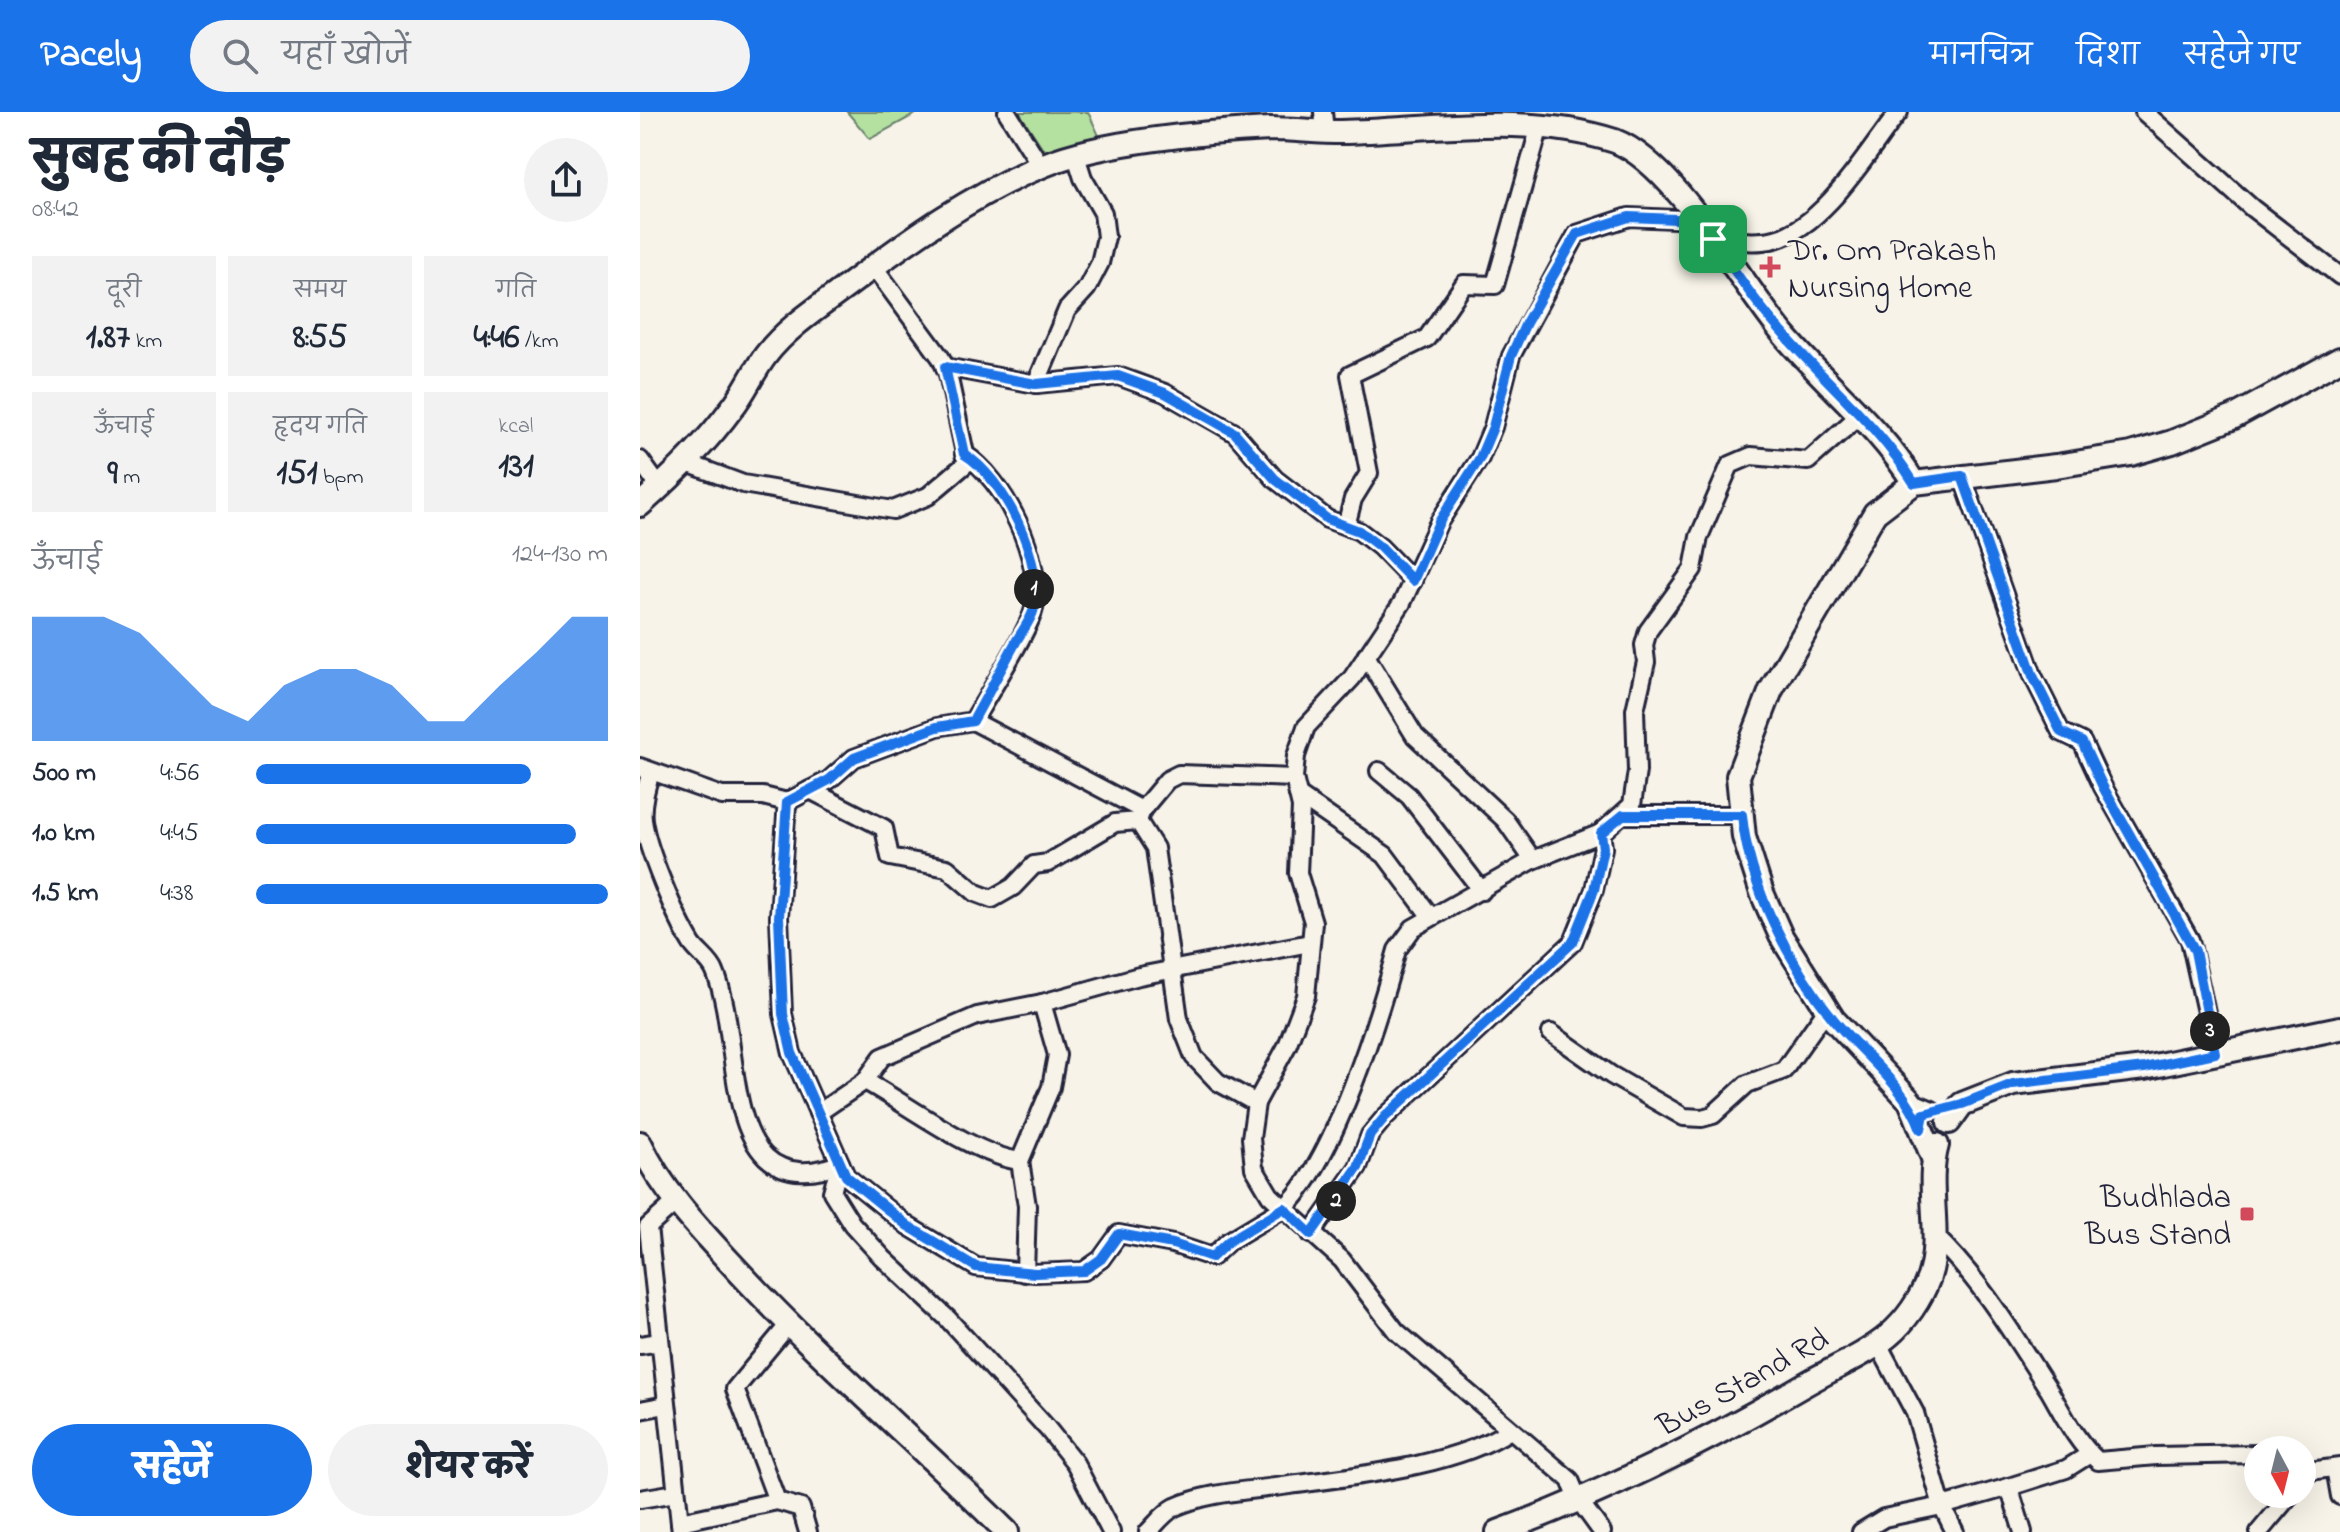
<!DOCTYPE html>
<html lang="hi">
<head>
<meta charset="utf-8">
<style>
  :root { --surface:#fff; --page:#f2f2f3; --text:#1f2937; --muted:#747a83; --accent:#1a73e8 }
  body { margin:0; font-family:"Indie Flower","Playpen Sans Deva",sans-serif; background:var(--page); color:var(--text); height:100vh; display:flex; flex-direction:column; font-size:30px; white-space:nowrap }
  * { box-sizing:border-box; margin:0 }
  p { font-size:26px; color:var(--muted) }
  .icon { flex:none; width:44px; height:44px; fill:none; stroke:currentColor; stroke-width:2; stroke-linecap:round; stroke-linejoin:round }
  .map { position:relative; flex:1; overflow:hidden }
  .panel { display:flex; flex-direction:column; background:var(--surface); width:640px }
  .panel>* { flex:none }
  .needle { width:52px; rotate:173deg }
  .tools { position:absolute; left:1604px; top:1324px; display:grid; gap:16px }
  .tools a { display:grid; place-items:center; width:72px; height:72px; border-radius:50%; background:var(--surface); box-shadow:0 8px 32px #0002; font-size:40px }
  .pin { position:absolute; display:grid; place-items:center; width:68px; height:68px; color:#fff; margin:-34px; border-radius:16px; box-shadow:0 4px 12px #0006 }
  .km { position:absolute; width:40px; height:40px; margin:-20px; border-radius:50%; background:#222; color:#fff; font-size:22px; line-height:40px; text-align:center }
  .round { display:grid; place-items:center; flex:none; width:84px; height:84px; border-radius:42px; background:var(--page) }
  .summary { display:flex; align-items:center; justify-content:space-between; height:136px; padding:0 32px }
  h1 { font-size:44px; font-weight:800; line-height:60px }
  .metrics { display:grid; grid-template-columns:repeat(3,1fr); gap:12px; height:136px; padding:8px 32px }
  .metrics div { display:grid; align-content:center; border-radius:0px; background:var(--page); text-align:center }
  .metrics b { font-size:34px; font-weight:800 }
  .metrics small { font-size:22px; font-weight:400 }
  .metrics p { font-size:22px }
  .chart { height:224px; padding:16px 32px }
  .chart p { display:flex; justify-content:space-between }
  .chart svg { width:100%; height:144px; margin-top:8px; fill:var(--accent); opacity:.7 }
  .primary-button { display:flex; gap:16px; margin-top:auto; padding:16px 32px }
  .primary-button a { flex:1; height:92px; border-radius:48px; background:var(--accent); color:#fff; font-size:32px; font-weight:800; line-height:92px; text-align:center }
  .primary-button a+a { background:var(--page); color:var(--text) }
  ul { padding:0 32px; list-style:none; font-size:26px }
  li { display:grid; grid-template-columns:128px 96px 1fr; align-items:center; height:60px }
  li i { height:20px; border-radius:10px; background:var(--accent) }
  header { display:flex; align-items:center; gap:48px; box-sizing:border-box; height:112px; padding:0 40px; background:var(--accent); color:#fff }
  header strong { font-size:38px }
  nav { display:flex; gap:44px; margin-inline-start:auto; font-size:28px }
  .search { width:560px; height:72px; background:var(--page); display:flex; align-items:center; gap:20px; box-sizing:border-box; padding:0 28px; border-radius:44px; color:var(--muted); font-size:30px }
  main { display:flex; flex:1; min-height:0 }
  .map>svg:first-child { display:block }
</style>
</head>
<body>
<header>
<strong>Pacely</strong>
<div class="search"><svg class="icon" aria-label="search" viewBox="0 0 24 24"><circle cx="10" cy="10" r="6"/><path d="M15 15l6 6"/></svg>यहाँ खोजें</div>
<nav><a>मानचित्र</a><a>दिशा</a><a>सहेजे गए</a></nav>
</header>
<main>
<section class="panel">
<div class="summary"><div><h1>सुबह की दौड़</h1><p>08:42</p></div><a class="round"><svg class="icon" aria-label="share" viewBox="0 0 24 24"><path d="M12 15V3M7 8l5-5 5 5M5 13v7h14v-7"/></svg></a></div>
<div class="metrics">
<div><p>दूरी</p><b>1.87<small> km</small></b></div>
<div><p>समय</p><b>8:55</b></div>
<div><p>गति</p><b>4:46<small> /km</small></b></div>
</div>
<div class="metrics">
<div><p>ऊँचाई</p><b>9<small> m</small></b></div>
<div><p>हृदय गति</p><b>151<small> bpm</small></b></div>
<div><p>kcal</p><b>131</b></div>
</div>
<div class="chart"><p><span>ऊँचाई</span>124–130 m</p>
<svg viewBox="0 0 160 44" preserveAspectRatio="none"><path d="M0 44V6L10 6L20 6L30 11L40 22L50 33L60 38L70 27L80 22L90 22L100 27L110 38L120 38L130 27L140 17L150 6L160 6V44z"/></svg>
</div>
<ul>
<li><b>500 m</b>4:56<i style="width:78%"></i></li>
<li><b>1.0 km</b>4:45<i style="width:91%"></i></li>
<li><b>1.5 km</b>4:38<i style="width:100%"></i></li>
</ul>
<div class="primary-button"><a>सहेजें</a><a>शेयर करें</a></div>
</section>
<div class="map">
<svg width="1700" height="1420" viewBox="0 0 1700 1420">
  <rect width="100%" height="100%" fill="#f7f3e8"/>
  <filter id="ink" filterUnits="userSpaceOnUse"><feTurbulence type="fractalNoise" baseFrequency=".0125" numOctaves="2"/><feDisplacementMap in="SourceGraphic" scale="16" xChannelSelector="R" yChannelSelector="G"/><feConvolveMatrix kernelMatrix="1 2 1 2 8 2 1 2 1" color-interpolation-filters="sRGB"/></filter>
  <g filter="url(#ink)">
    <g fill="#b4e1a0" stroke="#6b826e" stroke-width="2">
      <polygon points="207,0 279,0 230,27"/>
      <polygon points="379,0 448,0 463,32 408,44"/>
    </g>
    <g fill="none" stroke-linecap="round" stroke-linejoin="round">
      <defs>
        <g id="street">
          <polyline points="367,0 401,54"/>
          <polyline points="683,0 685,19"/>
          <polyline points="1504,0 1612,96 1700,164"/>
          <path d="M 1073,127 C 1093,128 1116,132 1135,127 C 1185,114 1228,39 1259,0"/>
          <polyline points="305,255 396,272 478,264 525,281 595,321 635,367 687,407 719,419 740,435 773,469"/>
          <polyline points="396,272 427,198 447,176 460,151 466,125 463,101 443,66 436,44"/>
          <polyline points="0,348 20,376"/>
          <polyline points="47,351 103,372 253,398 288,384 327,351 308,262 301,246 234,155"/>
          <polyline points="1322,364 1393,564 1421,620 1442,630 1463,675 1550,828 1575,941"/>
          <polyline points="706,414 713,387 729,361 710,263 787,226 824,172 855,173 900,14"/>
          <polyline points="726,544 775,624 865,708 893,748"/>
          <polyline points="333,609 502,698 527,668 539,662 654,666"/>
          <path d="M 0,655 L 82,684 L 123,684 L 147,690 L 189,668 L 214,646 L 297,615 L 333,609 C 345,588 391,515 394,496 C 404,448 364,366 324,342"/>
          <polyline points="739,659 769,684 842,779"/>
          <path d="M 11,660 C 6,675 1,692 3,708 C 7,738 36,806 52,832 C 59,842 71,849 75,860 C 97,912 87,1007 126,1045 C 146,1064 176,1062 200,1051"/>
          <polyline points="170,678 244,716 250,745 307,756 336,781 352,787 373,775 394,753 408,751 475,711 498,709 502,698"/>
          <polyline points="658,683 745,743 791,805"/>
          <polyline points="147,690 139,805 143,902 152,941 206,1064 268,1114 336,1155 395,1161 444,1159 461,1147 479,1122 533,1132 572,1145 589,1129 644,1096 630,1083 614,1056 611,1026 616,991 647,934 666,884 673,810 658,761 661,695 654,666 656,644 666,615 712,566 762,491 799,410 840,346 853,315 871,244 937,122 989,105 1059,108"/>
          <polyline points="983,703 1102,703"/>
          <polyline points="498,709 515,736 539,907 554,945 578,970 616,991"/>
          <polyline points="911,921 971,963 1044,1005 1062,1006 1073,1003 1107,972 1144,958 1187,897"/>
          <path d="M 225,969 C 269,993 333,1043 380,1049"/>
          <polyline points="1270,989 1292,998"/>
          <polyline points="178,1001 225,969 242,945 337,904 402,891"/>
          <polyline points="200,1051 192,1080 212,1112 243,1146 307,1206 407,1316 435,1351 471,1420"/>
          <polyline points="37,1089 8,1115 41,1420"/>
          <polyline points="671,1122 718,1055 730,1023 745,1005 933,830 954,778 963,736 961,721"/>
          <path d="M 1294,1123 C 1341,1168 1374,1224 1409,1278 C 1423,1302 1437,1331 1458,1349 L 1516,1344 L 1618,1342"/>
          <polyline points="385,1161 387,1094 380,1049 411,975 417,943 402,891 499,864 670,831"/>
          <polyline points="149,1212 95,1277 137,1389 161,1396 168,1420"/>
          <polyline points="0,1233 20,1230"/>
          <polyline points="0,1298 26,1293"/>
          <polyline points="1695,1356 1700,1384"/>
          <polyline points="1662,1360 1700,1355"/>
          <polyline points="1369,1375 1426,1357 1450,1342"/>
          <polyline points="0,1387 36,1381"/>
          <polyline points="40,1410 137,1389"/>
          <path d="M 508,1420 C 516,1412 525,1400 535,1395 C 571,1379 612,1379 650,1373 C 715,1364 816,1354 870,1318"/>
          <path d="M 962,1420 L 938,1387 L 930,1368 L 756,1219 L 702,1148 L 644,1096 C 693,1053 739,904 757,838 L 773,816 L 893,748 L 961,721 L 992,693 L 997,659 L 995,598 L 1006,550 L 1004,533 L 1008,519 L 1053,457 L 1059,425 L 1090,353 L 1111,344 L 1168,349 L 1221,302"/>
          <polyline points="1221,1420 1244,1406 1302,1394 1275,1301 1237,1230"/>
          <polyline points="1315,1420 1302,1394 1369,1375 1383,1420"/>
          <polyline points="1619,1420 1651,1382"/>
        </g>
        <g id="secondary">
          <path d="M 0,393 C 34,363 65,333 92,296 C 105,280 113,260 126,243 C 147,215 182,193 210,172 C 270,127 334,81 404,53 C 462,29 567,20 630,17 C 653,17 677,20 701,20 C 791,18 886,0 975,29 C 1035,52 1101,172 1144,223 C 1187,274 1239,314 1274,371"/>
          <polyline points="1309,1010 1322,992 1373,972 1504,956 1700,916"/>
          <path d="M 0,1031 C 23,1081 64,1122 100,1161 C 185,1252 279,1332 367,1420"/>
          <polyline points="1293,1046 1270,989 1193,907 1141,824 1122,781 1104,725 1098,664 1131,578 1235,401 1274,371 1416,354 1491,342 1532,330 1594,305 1700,247"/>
          <path d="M 858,1420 C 965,1381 1066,1330 1164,1273 C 1191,1257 1224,1244 1248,1224 C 1266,1209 1281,1187 1289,1165 C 1303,1122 1285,1075 1297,1033"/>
        </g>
      </defs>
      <use href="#street" stroke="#22223b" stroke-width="22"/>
      <use href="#secondary" stroke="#22223b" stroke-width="28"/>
      <use href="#street" stroke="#f7f3e8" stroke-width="16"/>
      <use href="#secondary" stroke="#f7f3e8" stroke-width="22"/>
    </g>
  </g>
  <g fill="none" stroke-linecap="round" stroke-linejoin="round" filter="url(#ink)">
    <defs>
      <path id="route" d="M 989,105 L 1059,108 C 1088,148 1114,191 1148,227 C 1191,275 1240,315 1274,371 L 1322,364 L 1393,564 L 1421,620 L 1442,630 L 1463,675 L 1555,839 L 1575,941 L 1504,956 L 1373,972 L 1322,992 L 1284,1002 L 1281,1017 C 1265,973 1224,944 1194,908 C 1149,852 1109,775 1102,703 L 983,703 L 961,721 L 963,736 L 954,778 L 933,830 L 745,1005 L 730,1023 L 718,1055 L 671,1122 L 644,1096 L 589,1129 L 572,1145 L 533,1132 L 479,1122 L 461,1147 L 444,1159 L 395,1161 L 336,1155 L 268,1114 L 206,1064 L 152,941 L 143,902 L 139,805 L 147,690 L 189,668 L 214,646 L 297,615 L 333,609 C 348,582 362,555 377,528 C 382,519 392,507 394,496 C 404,448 364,366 324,342 L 305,255 L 396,272 L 478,264 L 525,281 L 595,321 L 635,367 L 687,407 L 719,419 L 740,435 L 773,469 L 799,410 L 840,346 L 853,315 L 871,244 L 886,211 L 937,122 Z"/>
    </defs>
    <use href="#route" stroke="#fff" stroke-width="16"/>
    <use href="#route" stroke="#1a73e8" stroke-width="10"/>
  </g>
  <g fill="#d1495b" stroke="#f7f3e8" stroke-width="3">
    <path d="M1126 143h8v8h8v8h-8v8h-8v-8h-8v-8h8z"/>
    <rect x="1599" y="1094" width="16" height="16" rx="4"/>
  </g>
  <g text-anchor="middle" stroke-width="6" stroke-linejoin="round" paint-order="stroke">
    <g font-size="32" fill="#22223b" stroke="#f7f3e8" text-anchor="start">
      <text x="1148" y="148">Dr. Om Prakash<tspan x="1148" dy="37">Nursing Home</tspan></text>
      <text x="1591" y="1095" text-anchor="end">Budhlada<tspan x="1591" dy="37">Bus Stand</tspan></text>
    </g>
    <g font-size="32" fill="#22223b" stroke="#f7f3e8">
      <text transform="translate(1102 1269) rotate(-29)" y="11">Bus Stand Rd</text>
    </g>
  </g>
</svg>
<div class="tools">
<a><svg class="needle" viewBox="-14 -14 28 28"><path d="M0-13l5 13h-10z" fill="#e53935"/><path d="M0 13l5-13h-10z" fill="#747a83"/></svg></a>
</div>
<div class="pin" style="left:1073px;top:127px;background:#1e9e55"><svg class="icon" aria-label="arrive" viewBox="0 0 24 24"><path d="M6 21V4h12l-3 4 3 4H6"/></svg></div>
<b class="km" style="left:394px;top:477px">1</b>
<b class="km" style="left:696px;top:1089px">2</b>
<b class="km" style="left:1570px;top:919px">3</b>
</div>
</main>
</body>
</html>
